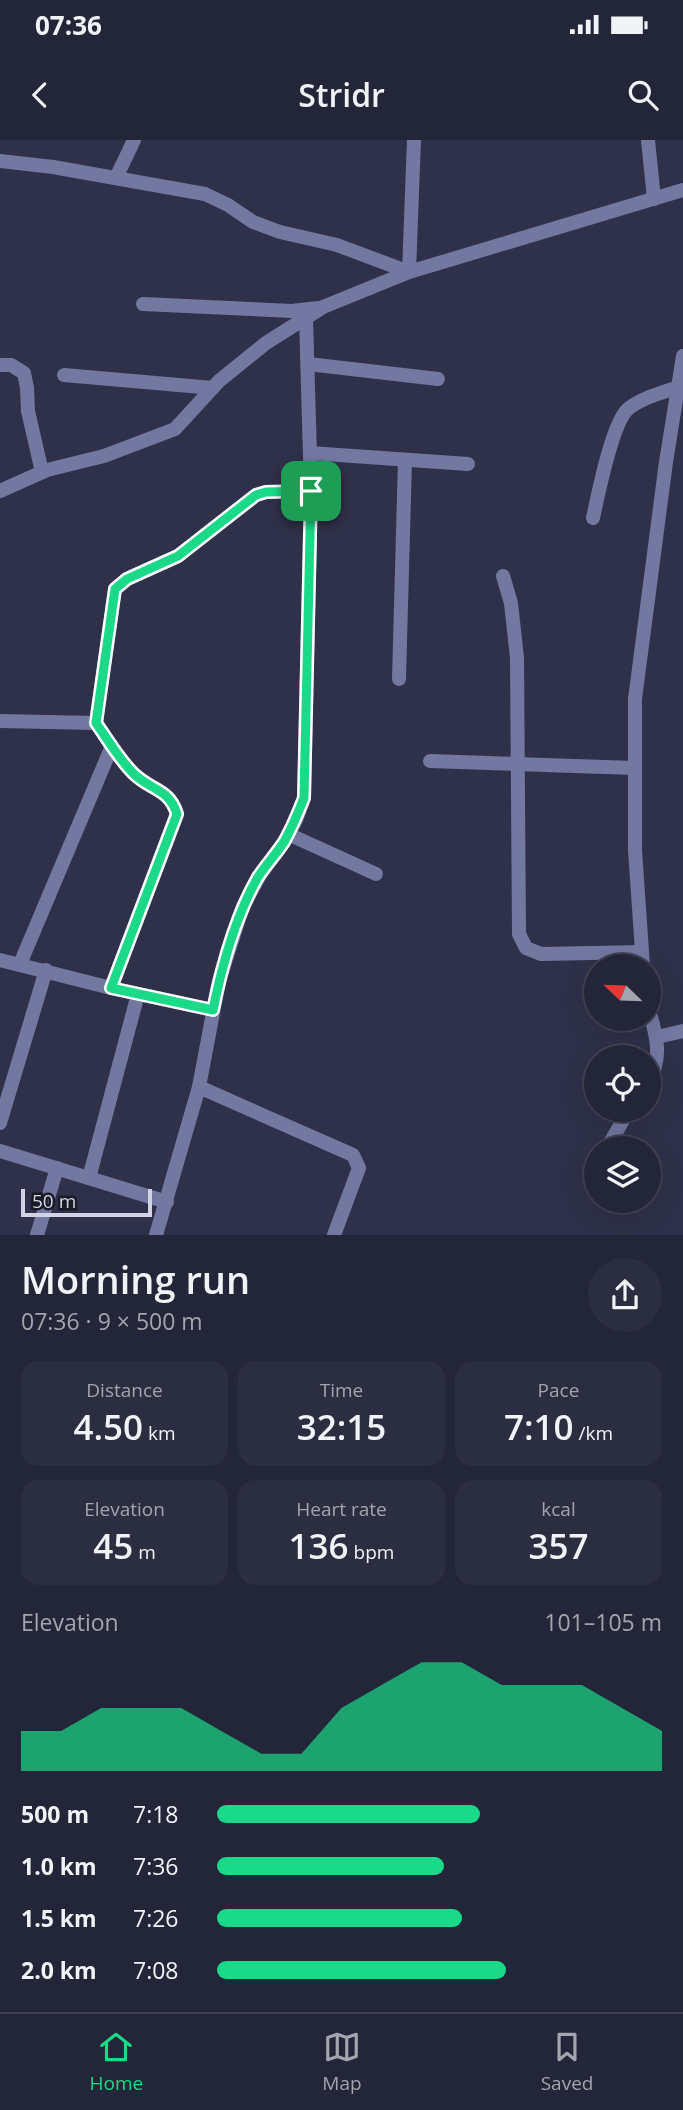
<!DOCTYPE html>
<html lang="en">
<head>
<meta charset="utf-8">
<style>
  :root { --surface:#232538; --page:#2b2d40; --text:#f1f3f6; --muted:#a3a5ae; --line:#404253; --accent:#1ad988 }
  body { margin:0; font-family:"Open Sans",sans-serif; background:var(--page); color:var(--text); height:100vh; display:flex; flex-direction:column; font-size:26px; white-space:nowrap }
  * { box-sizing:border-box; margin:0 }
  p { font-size:23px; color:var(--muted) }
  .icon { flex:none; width:38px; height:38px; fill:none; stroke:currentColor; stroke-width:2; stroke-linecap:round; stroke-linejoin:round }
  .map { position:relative; height:1095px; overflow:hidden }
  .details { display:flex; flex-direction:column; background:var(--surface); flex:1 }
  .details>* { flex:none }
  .needle { width:46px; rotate:293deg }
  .controls { position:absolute; left:584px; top:814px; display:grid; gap:14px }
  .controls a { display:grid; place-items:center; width:77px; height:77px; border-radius:50%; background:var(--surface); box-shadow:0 7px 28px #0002,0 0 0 2px var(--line); font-size:35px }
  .scale { position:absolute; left:21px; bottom:18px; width:131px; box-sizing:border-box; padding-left:7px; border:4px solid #d2d4e4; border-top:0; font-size:19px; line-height:24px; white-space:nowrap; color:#d2d4e4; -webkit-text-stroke:5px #191a26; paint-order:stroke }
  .pin { position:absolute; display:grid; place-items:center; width:60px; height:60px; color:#fff; margin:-30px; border-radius:14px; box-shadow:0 4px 10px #0006 }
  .round { display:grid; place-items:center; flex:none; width:74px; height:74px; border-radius:37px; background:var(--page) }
  .overview { display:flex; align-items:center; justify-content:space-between; height:119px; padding:0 21px }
  h1 { font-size:38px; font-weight:600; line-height:52px }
  .metrics { display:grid; grid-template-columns:repeat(3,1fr); gap:10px; height:119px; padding:7px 21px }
  .metrics div { display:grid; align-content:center; border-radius:18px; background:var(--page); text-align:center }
  .metrics b { font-size:35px; font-weight:600 }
  .metrics small { font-size:19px; font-weight:400 }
  .metrics p { font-size:19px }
  .chart { height:196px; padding:14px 21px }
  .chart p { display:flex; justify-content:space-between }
  .chart svg { width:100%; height:126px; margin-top:7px; fill:var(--accent); opacity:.7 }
  ul { padding:0 21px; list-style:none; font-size:23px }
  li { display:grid; grid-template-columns:112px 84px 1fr; align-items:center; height:52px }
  li i { height:18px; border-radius:9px; background:var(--accent) }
  .status { display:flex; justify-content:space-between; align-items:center; height:49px; padding:0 35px; background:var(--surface); direction:ltr }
  .status svg { height:19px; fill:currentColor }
  header { display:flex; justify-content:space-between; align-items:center; height:91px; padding:0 21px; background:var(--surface); font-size:32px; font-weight:600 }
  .tabs { display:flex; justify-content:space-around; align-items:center; height:98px; border-top:2px solid var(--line); background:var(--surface); font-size:19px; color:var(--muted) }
  .tabs a { display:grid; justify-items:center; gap:4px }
  .tabs .current { color:var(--accent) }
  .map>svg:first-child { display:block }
</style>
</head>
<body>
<div class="status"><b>07:36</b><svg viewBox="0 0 49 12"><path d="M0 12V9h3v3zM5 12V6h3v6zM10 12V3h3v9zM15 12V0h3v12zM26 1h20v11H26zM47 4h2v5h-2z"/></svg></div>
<header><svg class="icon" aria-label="back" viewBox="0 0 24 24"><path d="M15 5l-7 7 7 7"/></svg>Stridr<svg class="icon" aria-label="search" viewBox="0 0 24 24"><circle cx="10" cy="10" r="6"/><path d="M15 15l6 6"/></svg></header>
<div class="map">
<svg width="683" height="1095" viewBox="0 0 683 1095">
  <rect width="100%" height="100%" fill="#2f314a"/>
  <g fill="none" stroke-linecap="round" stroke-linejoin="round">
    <g stroke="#7378a1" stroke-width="14">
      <polyline points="648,0 654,59"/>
      <polyline points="0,21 53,27 205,54 228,65 253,82 280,92 337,105 409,132 414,0"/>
      <polyline points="116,38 134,0"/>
      <polyline points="143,164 292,171 318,168"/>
      <polyline points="308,224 438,239"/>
      <polyline points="0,225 11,225 24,233 27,248 28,271 42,332"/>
      <polyline points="64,235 213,248"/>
      <polyline points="310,313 468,324"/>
      <polyline points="0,351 47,330 104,316 175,289 219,241 266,203 323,167 409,132 683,50"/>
      <path d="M 593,378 C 598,355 612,283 628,269 C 641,258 662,253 678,247"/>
      <polyline points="503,436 511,463 517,518 519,794 526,808 541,814 642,812"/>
      <polyline points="399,539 405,320"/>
      <polyline points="0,581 96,583"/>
      <polyline points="430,621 635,628"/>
      <polyline points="288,694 376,734"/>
      <polyline points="0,820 111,848 213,870"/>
      <polyline points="20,824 112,606"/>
      <polyline points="643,826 635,710 635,559 666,322 683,216"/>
      <path d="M 111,848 L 177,674 C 169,648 151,651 133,633 C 119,619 108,600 96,583 L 115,449 L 127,439 L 178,416 L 256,355 L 266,352 L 311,351"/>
      <path d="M 649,870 C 656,894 663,917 649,940"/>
      <polyline points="657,897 683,891"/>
      <polyline points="199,947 353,1015 359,1028 334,1095"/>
      <polyline points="0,983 46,830"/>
      <polyline points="607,1008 629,970"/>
      <polyline points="0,1011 167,1062"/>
      <polyline points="89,1038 138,854"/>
      <polyline points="37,1095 57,1028"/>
      <polyline points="156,1095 199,947 219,841 243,766 260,735 284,702 296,680 304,658 311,351 306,178"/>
    </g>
  </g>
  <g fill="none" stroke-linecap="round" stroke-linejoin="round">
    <defs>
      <path id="route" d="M 311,351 L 304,658 C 298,673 292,688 284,702 C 276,714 266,725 258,737 C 235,777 222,825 213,870 L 111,848 L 177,674 C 169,648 151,651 133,633 C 119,619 108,600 96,583 L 115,449 L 127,439 L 178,416 L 256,355 L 266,352 Z"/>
    </defs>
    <use href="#route" stroke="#fff" stroke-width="14"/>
    <use href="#route" stroke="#1ad988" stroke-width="9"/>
  </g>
</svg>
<div class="controls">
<a><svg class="needle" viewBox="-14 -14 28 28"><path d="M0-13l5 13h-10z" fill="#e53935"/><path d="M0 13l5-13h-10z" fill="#a3a5ae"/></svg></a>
<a><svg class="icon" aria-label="locate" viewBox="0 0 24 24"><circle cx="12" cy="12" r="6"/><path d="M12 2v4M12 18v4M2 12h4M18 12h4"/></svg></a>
<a><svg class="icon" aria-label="layers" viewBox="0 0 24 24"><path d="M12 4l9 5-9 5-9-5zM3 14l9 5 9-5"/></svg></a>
</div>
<div class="scale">50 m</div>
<div class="pin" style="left:311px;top:351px;background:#1e9e55"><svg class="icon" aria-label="arrive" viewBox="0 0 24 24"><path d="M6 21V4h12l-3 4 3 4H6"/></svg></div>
</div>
<section class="details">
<div class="overview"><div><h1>Morning run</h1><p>07:36 · 9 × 500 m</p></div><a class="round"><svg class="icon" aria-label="share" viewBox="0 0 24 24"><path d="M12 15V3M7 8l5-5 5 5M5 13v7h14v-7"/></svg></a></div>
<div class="metrics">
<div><p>Distance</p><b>4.50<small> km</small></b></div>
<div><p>Time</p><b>32:15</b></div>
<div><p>Pace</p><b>7:10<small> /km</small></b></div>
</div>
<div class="metrics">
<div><p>Elevation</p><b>45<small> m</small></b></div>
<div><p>Heart rate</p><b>136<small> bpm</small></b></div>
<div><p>kcal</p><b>357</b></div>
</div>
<div class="chart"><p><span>Elevation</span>101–105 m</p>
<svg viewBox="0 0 160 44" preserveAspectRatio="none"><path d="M0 44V30L10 30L20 22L30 22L40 22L50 30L60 38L70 38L80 22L90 14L100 6L110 6L120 14L130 14L140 14L150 22L160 30V44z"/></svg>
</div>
<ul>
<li><b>500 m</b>7:18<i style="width:59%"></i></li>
<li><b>1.0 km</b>7:36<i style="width:51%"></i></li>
<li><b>1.5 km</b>7:26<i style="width:55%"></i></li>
<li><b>2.0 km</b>7:08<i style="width:65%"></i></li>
</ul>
</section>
<nav class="tabs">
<a class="current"><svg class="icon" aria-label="home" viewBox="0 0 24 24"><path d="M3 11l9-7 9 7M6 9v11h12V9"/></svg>Home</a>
<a><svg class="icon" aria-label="map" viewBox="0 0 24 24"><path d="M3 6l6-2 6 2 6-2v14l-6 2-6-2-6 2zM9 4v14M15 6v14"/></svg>Map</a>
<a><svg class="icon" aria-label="saved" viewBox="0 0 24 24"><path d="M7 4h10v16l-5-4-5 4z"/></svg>Saved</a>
</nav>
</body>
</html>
